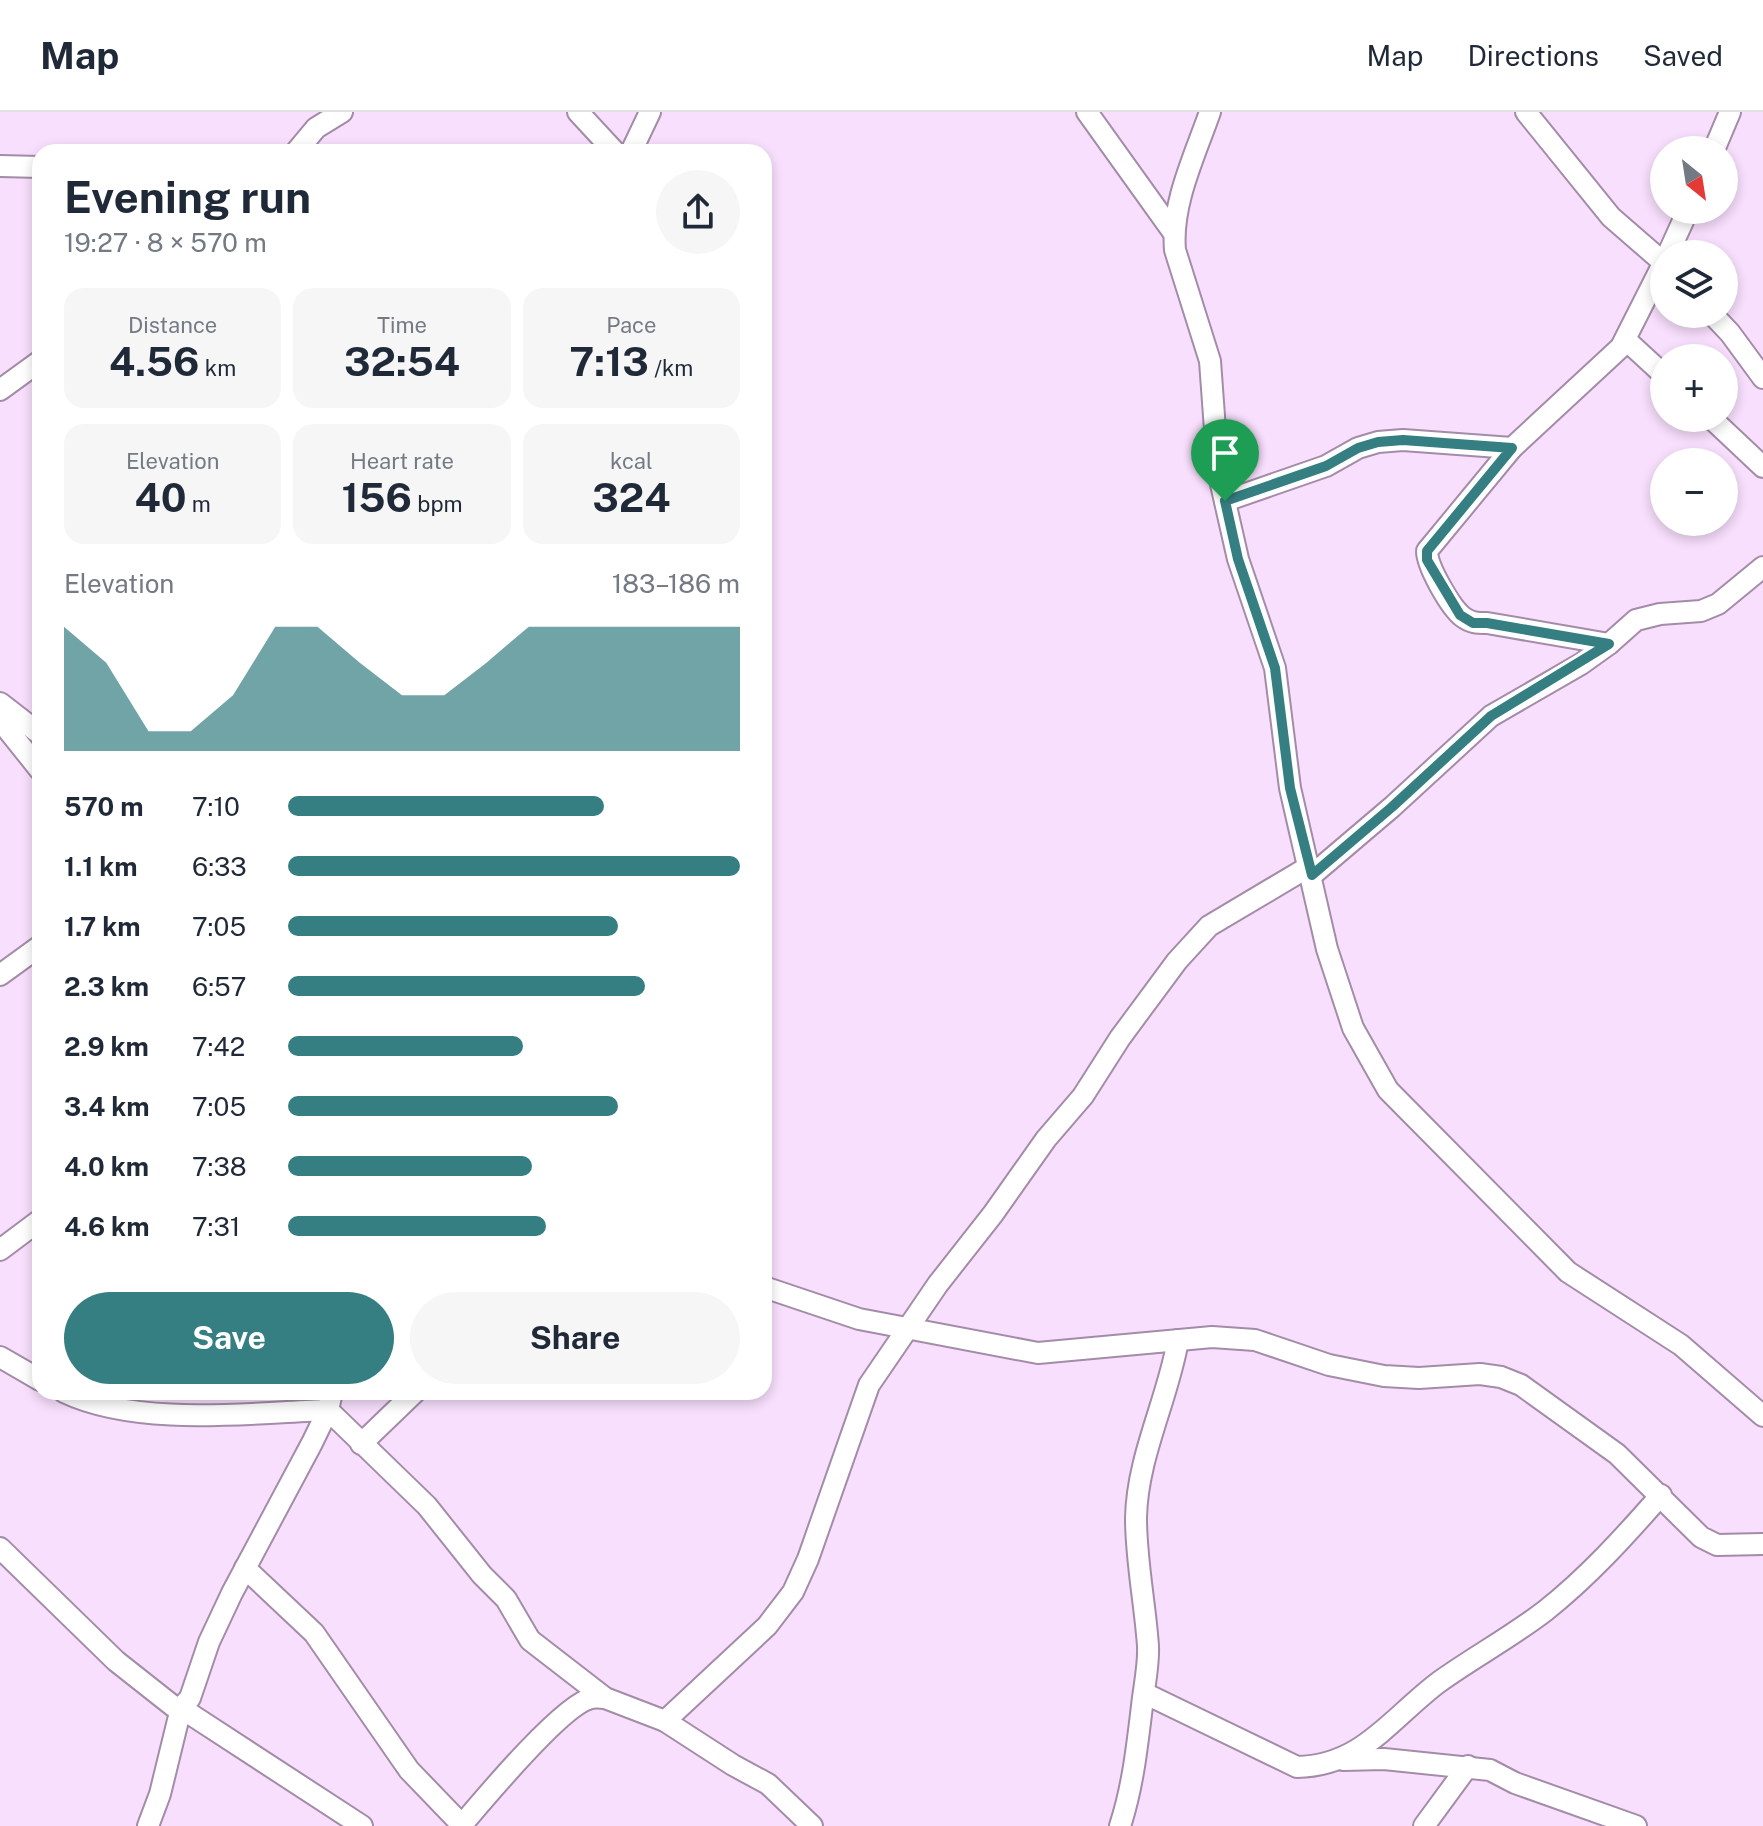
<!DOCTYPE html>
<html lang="en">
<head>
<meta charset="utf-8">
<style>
  :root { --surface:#fff; --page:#f6f6f7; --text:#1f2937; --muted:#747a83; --line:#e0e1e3; --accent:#357e81 }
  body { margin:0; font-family:"Public Sans",sans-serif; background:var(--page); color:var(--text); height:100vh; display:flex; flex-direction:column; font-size:30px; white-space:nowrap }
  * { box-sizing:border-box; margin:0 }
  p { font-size:26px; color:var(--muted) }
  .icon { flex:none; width:44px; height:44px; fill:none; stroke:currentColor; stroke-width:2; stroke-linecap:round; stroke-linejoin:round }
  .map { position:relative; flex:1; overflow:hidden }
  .details { position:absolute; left:32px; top:32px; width:740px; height:1256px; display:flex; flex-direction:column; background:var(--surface); border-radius:24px; box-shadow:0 4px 12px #0003 }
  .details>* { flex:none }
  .needle { width:52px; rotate:150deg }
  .buttons { position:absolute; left:1650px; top:24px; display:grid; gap:16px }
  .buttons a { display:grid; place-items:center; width:88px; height:88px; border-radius:50%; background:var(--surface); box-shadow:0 4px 12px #0003; font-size:40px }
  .pin { position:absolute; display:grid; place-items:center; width:68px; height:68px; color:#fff; margin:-82px -34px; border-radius:50% 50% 50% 0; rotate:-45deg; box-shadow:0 0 8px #0007 }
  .pin .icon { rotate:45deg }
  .round { display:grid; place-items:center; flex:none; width:84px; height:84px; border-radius:42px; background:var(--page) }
  .overview { display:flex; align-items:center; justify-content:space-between; height:136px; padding:0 32px }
  h1 { font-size:44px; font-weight:700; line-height:60px }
  .stats { display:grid; grid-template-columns:repeat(3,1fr); gap:12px; height:136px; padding:8px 32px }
  .stats div { display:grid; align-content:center; border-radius:20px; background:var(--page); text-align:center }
  .stats b { font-size:40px; font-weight:700 }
  .stats small { font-size:22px; font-weight:400 }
  .stats p { font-size:22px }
  .chart { height:224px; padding:16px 32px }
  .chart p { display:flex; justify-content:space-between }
  .chart svg { width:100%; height:144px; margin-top:8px; fill:var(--accent); opacity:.7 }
  .cta { display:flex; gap:16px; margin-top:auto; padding:16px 32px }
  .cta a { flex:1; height:92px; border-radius:48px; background:var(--accent); color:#fff; font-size:32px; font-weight:700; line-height:92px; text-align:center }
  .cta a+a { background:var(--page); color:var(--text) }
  ul { padding:0 32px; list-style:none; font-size:26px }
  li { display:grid; grid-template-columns:128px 96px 1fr; align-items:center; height:60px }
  li i { height:20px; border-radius:10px; background:var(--accent) }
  header { display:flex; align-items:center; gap:48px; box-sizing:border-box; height:112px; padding:0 40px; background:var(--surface); border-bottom:2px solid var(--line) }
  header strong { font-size:38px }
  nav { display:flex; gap:44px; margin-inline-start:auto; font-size:28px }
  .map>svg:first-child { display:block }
</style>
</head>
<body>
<header>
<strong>Map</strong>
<nav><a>Map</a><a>Directions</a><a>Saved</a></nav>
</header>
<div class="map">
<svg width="1763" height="1714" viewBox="0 0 1763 1714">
  <rect width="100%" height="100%" fill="#f8dffd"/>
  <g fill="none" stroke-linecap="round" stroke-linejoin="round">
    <defs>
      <g id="minor">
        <polyline points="578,0 615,40"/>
        <polyline points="1087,0 1173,120"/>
        <path d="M 1210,0 C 1195,43 1171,92 1175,138 L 1210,249 L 1218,359 L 1238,447 L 1275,556 L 1290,676 L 1327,837 L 1353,916 L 1388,978 L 1568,1160 L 1681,1233 L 1763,1304"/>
        <polyline points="1526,0 1611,105 1664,151"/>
        <polyline points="1714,38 1730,0"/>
        <polyline points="296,40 316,16 342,0"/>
        <polyline points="631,40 650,0"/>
        <polyline points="0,54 40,55"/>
        <polyline points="1668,142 1688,98"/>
        <polyline points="1712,202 1730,221 1763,266"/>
        <polyline points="1626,228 1664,263"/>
        <polyline points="0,278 40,249"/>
        <polyline points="1711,306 1763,355"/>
        <polyline points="1225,389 1326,354 1358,336 1378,330 1403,328 1512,336"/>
        <path d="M 1609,532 L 1487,511 C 1477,511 1471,511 1463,505 C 1450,495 1427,454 1427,439 L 1512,336 L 1621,235 L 1664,150"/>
        <polyline points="0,591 40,622"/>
        <polyline points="0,608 40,658"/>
        <polyline points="1312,763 1392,695 1491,604 1581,552 1609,532 1636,508 1660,502 1701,499 1718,492 1763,455"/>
        <polyline points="0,863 40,834"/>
        <polyline points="0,1138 40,1108"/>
        <polyline points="764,1175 859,1207 1038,1241 1212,1225 1255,1228 1329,1253 1384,1264 1419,1266 1480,1262 1501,1265 1521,1273 1617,1342 1701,1425 1717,1433 1763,1432"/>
        <polyline points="0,1245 40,1268"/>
        <path d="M 64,1280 C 137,1315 249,1301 328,1298 L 427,1394 L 482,1463 L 506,1487 L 530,1528 L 605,1586 L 665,1609 L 733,1653 L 768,1672 L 812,1714"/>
        <polyline points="361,1332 415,1280"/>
        <polyline points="0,1436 116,1549 173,1594 181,1596 190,1586 209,1530 232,1481 312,1331 328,1298 332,1280"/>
        <polyline points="245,1456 314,1521 409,1658 462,1713"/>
        <path d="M 1144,1581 L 1297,1655 C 1362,1654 1391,1606 1439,1570 C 1474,1545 1511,1525 1545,1499 C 1588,1465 1625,1424 1661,1383"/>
        <polyline points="665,1609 767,1514 793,1480 808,1447 869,1273 938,1172 993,1102 1046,1027 1083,984 1120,926 1177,849 1209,814 1310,754"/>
        <polyline points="1343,1648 1384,1647 1490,1658 1515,1671 1636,1714"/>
        <polyline points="148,1714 160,1682 181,1596 362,1714"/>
        <path d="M 461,1714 C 483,1688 564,1591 592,1586 C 597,1585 601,1586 605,1586"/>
        <path d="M 1120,1714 C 1133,1674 1137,1635 1142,1594 C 1144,1575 1149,1553 1148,1534 C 1145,1491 1136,1449 1136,1406 C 1137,1345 1168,1287 1178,1228"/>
        <polyline points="1424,1714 1468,1654"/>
      </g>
    </defs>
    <use href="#minor" stroke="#a38ca8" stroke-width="24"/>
    <use href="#minor" stroke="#fff" stroke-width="20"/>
  </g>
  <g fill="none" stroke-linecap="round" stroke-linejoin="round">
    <defs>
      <polygon id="route" points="1403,328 1512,336 1427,439 1427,448 1460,503 1473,511 1487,511 1609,532 1491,604 1392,695 1312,763 1290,676 1275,556 1238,447 1225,389 1326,354 1358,336 1378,330"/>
    </defs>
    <use href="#route" stroke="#fff" stroke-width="16"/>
    <use href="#route" stroke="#357e81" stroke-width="10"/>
  </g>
</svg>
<div class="buttons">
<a><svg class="needle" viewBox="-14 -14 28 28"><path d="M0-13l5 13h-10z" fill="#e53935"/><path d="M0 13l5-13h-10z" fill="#747a83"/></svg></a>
<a><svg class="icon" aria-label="layers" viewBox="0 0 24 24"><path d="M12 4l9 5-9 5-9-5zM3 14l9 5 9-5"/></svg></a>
<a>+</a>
<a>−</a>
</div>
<div class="pin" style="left:1225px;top:389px;background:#1e9e55"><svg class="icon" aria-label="arrive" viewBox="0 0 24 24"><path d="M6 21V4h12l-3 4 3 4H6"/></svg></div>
<section class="details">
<div class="overview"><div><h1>Evening run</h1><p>19:27 · 8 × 570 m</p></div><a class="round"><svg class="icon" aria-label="share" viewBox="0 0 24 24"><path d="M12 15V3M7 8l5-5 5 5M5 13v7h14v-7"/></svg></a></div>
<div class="stats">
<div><p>Distance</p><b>4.56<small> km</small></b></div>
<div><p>Time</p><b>32:54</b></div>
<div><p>Pace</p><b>7:13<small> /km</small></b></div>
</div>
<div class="stats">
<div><p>Elevation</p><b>40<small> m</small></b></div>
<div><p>Heart rate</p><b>156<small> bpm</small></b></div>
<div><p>kcal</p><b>324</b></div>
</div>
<div class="chart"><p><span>Elevation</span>183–186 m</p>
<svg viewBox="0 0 160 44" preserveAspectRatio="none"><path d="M0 44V6L10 17L20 38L30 38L40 27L50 6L60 6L70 17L80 27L90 27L100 17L110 6L120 6L130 6L140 6L150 6L160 6V44z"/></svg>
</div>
<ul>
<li><b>570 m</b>7:10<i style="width:70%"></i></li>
<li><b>1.1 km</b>6:33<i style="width:100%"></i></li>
<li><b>1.7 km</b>7:05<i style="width:73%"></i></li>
<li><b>2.3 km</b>6:57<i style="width:79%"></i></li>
<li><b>2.9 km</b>7:42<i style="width:52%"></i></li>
<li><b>3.4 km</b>7:05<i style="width:73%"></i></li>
<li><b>4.0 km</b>7:38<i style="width:54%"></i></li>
<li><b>4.6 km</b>7:31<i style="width:57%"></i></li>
</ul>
<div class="cta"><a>Save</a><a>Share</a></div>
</section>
</div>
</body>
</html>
